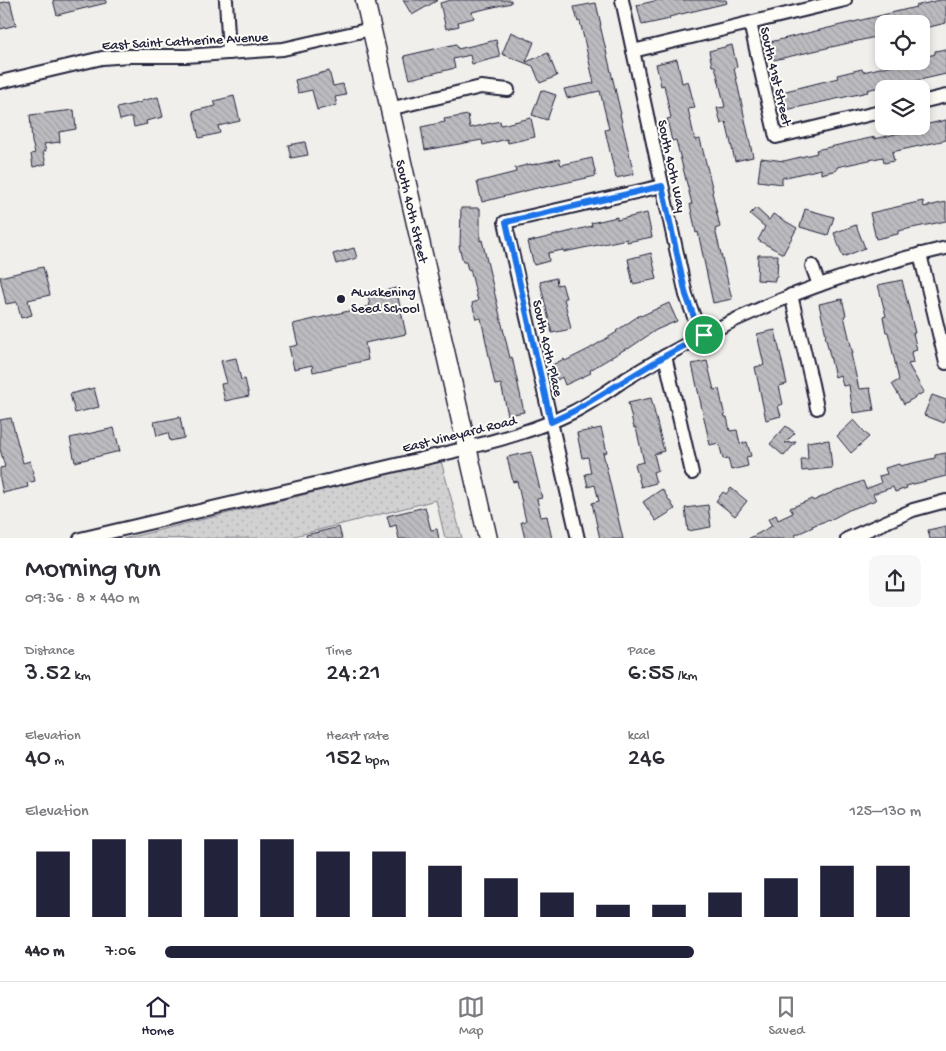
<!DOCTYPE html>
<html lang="en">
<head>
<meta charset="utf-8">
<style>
  :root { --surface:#fff; --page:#f7f7f7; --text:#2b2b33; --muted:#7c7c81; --line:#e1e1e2; --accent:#22223b }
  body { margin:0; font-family:"Gochi Hand",sans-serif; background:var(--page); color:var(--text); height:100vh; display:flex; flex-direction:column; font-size:19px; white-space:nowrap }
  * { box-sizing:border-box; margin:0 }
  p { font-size:16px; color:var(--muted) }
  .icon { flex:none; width:28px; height:28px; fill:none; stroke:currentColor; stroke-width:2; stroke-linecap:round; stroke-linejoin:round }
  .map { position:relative; height:538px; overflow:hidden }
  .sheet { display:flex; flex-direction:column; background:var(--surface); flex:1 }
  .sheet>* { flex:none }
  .tools { position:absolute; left:875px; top:15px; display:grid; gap:10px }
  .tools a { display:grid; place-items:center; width:55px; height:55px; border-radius:10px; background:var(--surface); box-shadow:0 2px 8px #0003; font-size:25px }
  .pin { position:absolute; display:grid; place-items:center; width:42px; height:42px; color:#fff; margin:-21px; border:2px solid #fff; border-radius:50%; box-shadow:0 1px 5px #0007 }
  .round { display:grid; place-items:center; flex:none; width:52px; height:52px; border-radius:10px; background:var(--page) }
  .summary { display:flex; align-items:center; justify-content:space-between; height:85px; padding:0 25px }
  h1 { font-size:28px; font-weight:600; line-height:38px }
  .stats { display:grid; grid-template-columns:repeat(3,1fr); gap:8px; height:85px; padding:5px 25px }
  .stats div { display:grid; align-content:center }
  .stats b { font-size:25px; font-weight:600 }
  .stats small { font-size:14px; font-weight:400 }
  .stats p { font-size:14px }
  .chart { height:140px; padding:10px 25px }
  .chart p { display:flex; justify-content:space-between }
  .chart svg { width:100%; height:90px; margin-top:5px; stroke:var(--accent); stroke-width:6 }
  ul { padding:0 25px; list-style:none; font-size:16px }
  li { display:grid; grid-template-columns:80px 60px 1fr; align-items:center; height:38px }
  li i { height:12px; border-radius:6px; background:var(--accent) }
  .tab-bar { display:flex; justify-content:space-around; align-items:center; height:70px; border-top:1px solid var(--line); background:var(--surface); font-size:14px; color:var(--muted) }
  .tab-bar a { display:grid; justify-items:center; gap:2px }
  .tab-bar .on { color:var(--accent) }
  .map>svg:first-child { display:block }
</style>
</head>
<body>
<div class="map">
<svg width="946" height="539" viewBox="0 0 946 539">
  <defs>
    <pattern id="grass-dots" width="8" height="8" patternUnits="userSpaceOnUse" patternTransform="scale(1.25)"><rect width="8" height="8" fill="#d2d1d1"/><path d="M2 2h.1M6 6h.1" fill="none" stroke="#b4b3b4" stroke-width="1.8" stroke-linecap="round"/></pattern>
    <pattern id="building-back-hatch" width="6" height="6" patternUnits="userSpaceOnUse" patternTransform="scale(1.25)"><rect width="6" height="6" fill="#bcbcc0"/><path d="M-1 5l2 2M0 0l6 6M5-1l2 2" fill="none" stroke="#a1a1a6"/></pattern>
  </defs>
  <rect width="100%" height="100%" fill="#f0efec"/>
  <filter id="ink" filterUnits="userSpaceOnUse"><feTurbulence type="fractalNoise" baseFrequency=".02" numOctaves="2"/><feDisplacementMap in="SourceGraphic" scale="10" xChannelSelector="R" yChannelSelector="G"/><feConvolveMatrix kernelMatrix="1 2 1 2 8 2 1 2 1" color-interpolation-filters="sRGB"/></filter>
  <g filter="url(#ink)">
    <polygon fill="url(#grass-dots)" stroke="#7a7a86" points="441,461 462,538 445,538 436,500 287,538 123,539"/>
    <g fill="url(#building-back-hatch)" stroke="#22223b">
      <polygon points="53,0 106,0 106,3 57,15"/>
      <polygon points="403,0 438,0 412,15"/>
      <polygon points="451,0 511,0 511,3 472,12 474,18 458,22 459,26 446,29 440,3"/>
      <polygon points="659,0 726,0 727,3 669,17 670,19 642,25 637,5"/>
      <polygon points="940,0 946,0 946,23 921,29 921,24 884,24 884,35 774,60 770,42 916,7 915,6"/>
      <polygon points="10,1 16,25 0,29 0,3"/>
      <polygon points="596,3 601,25 600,25 621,114 620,114 634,174 616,178 605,130 609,129 600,91 567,98 564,89 594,83 580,21 578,22 574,7"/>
      <polygon points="511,32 534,42 526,62 548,53 557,76 540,83 533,66 502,54"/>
      <polygon points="496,40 500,57 472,64 470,55 453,59 455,68 410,79 404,56 456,44 458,49"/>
      <polygon points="732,45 737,67 734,68 753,157 735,161 726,122 721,124 717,108 725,107 715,66 712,66 709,51"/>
      <polygon points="946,49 946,74 902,84 901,82 867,90 868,92 786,110 782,92 838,78 837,75 862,69 863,72 897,64 897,63 905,61 921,61 921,58 935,54 935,51"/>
      <polygon points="677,59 682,83 688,81 695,108 688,109 695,140 700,139 713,191 712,192 720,227 715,229 732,299 713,303 698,232 696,233 690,204 692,204 676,140 672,141 667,119 671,118 664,85 661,86 656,64"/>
      <polygon points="329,71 333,86 343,84 346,95 335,97 337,105 317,110 312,90 298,93 295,80"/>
      <polygon points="541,90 556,95 547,120 532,115"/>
      <polygon points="234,96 240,121 218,126 220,133 199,138 193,111 216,106 214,101"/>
      <polygon points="158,97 163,117 146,121 147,124 134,127 132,117 120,120 117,108 142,102 141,101"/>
      <polygon points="74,110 76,129 59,132 60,142 44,144 46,151 43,151 46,164 33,167 31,154 35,153 32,142 30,115"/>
      <polygon points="468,115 470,128 500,121 501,125 531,118 535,137 508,143 507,139 483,145 482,140 425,150 421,127 445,122 444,119"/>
      <polygon points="946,120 946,140 892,152 894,161 884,163 883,157 837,167 837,170 821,174 821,169 782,178 782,184 758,181 761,158 784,161 817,153 816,150 875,137 875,139 912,130 911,128"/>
      <polygon points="305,142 308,155 291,158 288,145"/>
      <polygon points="592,158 596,176 541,188 541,187 482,202 477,182 516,172 515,168 531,164 531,165 559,159 561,165"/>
      <polygon points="923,201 924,207 946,202 946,221 898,231 898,234 876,239 870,213"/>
      <polygon points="461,208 480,208 480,241 482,240 510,358 512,357 524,412 508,415 501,384 495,385 481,318 476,319 472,303 478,301 470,269 468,270 466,262 463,262 459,246 460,246"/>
      <polygon points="756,208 769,220 773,214 797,228 783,254 758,240 765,227 750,214"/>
      <polygon points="805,209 834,217 828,235 800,227"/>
      <polygon points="647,213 652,237 627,242 627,239 564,252 563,250 548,253 549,261 534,265 528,242 592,226 591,223 617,217 617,220"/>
      <polygon points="856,225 865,248 843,257 834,233"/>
      <polygon points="354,248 357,258 336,264 333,254"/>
      <polygon points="651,253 657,279 633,284 628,259"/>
      <polygon points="758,255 778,255 777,277 775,277 775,281 757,280"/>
      <polygon points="43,267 50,295 28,300 32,315 21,318 17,302 6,304 0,277"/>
      <polygon points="556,278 557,285 562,284 566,298 564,298 571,329 552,333 540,282"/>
      <polygon points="902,280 915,333 913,333 917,350 911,352 913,363 908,364 924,392 904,404 892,384 899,380 888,332 886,332 883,317 886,316 878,285"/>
      <polygon points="396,288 406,334 365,343 368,360 313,372 312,365 294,369 289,347 298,345 293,324 370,306 368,295"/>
      <polygon points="842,299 846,315 844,316 853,354 851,354 859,389 870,388 874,410 853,413 849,385 843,386 840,375 835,377 825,335 826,335 819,304"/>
      <polygon points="669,303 677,321 656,330 628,349 627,348 590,370 591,373 565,385 562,377 557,380 550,366 564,359 565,361 589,349 617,332 616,331 640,315 641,316"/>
      <polygon points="775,330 787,384 779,386 783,404 778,406 781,416 766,420 755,367 764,365 757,334"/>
      <polygon points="236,358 241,380 245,379 249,396 225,401 221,384 227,383 221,361"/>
      <polygon points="707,361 714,390 719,389 725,417 727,417 730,431 737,430 740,444 747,442 751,456 746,457 748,466 731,470 728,458 723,459 719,443 710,445 692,364"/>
      <polygon points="94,388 99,407 75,413 70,394"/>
      <polygon points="932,395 946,400 946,417 944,423 924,415"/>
      <polygon points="651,398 664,451 654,454 658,470 653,472 656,483 641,487 635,464 644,462 636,428 634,428 628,403"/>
      <polygon points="180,417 184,438 170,441 168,433 157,436 154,422"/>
      <polygon points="11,418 23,463 30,461 35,481 27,483 28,487 3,493 0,479 0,468 5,467 0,449 0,420"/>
      <polygon points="854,420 869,437 851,453 837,436"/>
      <polygon points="786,426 795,433 785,443 796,442 784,456 770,444"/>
      <polygon points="114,428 120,451 75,462 70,438"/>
      <polygon points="601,428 607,452 603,453 623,539 600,539 592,503 599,501 595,485 588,487 585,474 591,473 588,457 582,458 577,433"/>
      <polygon points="821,440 821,441 829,440 832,468 802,471 801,459 808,459 807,442"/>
      <polygon points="531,452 542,498 537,499 541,517 547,516 552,539 525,539 521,522 526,521 517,481 513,482 507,457"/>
      <polygon points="946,453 946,476 906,486 907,488 895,492 893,487 873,494 876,500 849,510 828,521 828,520 812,526 813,527 795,535 797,539 748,539 772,526 768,519 776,515 778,520 793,513 790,508 812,499 813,501 839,489 839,490 863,481 866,489 881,483 879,476 887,474 885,468 899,464 900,466 935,458 935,455"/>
      <polygon points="731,488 747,501 735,516 716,501 723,492 726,494"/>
      <polygon points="662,489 675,509 656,521 643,502"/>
      <polygon points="708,505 711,527 688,531 685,508"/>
      <polygon points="425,507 431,530 437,529 439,539 399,539 396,525 390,527 387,516"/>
      <polygon points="946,526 946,539 930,539 928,530"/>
      <polygon points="339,527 342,539 307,539 306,535"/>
    </g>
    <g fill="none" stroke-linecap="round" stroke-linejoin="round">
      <defs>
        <g id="street">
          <polyline points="226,0 229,53"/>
          <polyline points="622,0 686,295 694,317 703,335"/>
          <polyline points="750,23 776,137 884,111"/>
          <polyline points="633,51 845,0"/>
          <polyline points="0,82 102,58 129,56 186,56 283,49 371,29"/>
          <polyline points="921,102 946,96"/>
          <polyline points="389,109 481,87 508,90"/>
          <polyline points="920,254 946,363"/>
          <polyline points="812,266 819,285"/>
          <polyline points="791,295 812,384 817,408"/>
          <polyline points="665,356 692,473"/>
          <path d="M 80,539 L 447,453 C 490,442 533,432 573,412 C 591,403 608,391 624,380 C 650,364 677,349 704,335 C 781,296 862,267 946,248"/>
          <polyline points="578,539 505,222 662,186"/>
          <polyline points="847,539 913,510 946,501"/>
        </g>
        <polyline id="secondary" points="365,0 488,539"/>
      </defs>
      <use href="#street" stroke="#22223b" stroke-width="16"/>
      <use href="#secondary" stroke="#22223b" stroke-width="21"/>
      <use href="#street" stroke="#fdfcf7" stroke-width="12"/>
      <use href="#secondary" stroke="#fdfcf7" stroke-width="18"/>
    </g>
  </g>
  <g fill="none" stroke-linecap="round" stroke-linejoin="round" filter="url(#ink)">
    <defs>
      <polygon id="route" points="662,186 686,295 694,317 704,335 665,356 574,411 551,422 506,222"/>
    </defs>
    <use href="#route" stroke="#fff" stroke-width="10"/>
    <use href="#route" stroke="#1a73e8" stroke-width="6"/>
  </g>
  <circle fill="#22223b" stroke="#fdfcf7" stroke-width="2" cx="341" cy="299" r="5"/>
  <g text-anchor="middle" stroke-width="4" stroke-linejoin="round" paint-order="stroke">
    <g font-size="14" fill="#22223b" stroke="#fdfcf7">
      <text transform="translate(185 40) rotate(-3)" y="5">East Saint Catherine Avenue</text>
      <text transform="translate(777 76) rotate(77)" y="5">South 41st Street</text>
      <text transform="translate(673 166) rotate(78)" y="5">South 40th Way</text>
      <text transform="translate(413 211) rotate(77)" y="5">South 40th Street</text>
      <text transform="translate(549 348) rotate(77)" y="5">South 40th Place</text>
      <text transform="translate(459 433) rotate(-14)" y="5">East Vineyard Road</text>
    </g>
    <g font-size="14" fill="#22223b" stroke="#fdfcf7" text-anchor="start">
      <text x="351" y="296">Awakening<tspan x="351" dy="16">Seed School</tspan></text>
    </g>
  </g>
</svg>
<div class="tools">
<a><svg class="icon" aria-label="locate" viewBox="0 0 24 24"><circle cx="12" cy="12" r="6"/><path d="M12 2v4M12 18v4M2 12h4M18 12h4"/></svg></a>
<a><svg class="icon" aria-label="layers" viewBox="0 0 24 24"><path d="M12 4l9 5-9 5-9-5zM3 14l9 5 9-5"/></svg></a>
</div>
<div class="pin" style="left:704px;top:335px;background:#1e9e55"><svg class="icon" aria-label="arrive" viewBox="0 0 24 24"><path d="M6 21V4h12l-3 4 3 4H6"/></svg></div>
</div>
<section class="sheet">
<div class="summary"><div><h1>Morning run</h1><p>09:36 · 8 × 440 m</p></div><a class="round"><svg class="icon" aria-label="share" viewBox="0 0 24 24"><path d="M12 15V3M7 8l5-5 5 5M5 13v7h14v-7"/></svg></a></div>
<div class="stats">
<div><p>Distance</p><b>3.52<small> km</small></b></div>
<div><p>Time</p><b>24:21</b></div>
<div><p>Pace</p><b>6:55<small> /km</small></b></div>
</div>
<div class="stats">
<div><p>Elevation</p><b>40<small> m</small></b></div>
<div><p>Heart rate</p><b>152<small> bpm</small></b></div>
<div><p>kcal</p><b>246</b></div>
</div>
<div class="chart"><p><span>Elevation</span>125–130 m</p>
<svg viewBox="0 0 160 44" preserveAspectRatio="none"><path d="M5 44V12M15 44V6M25 44V6M35 44V6M45 44V6M55 44V12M65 44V12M75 44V19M85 44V25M95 44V32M105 44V38M115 44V38M125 44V32M135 44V25M145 44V19M155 44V19"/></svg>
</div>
<ul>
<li><b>440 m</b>7:06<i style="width:70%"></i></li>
</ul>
</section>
<nav class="tab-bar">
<a class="on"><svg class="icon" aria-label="home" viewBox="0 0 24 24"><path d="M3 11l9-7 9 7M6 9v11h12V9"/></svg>Home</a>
<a><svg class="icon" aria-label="map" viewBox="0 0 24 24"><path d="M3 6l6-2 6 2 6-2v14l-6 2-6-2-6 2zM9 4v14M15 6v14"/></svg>Map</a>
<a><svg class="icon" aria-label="saved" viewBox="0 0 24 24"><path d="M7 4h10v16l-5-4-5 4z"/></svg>Saved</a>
</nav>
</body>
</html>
